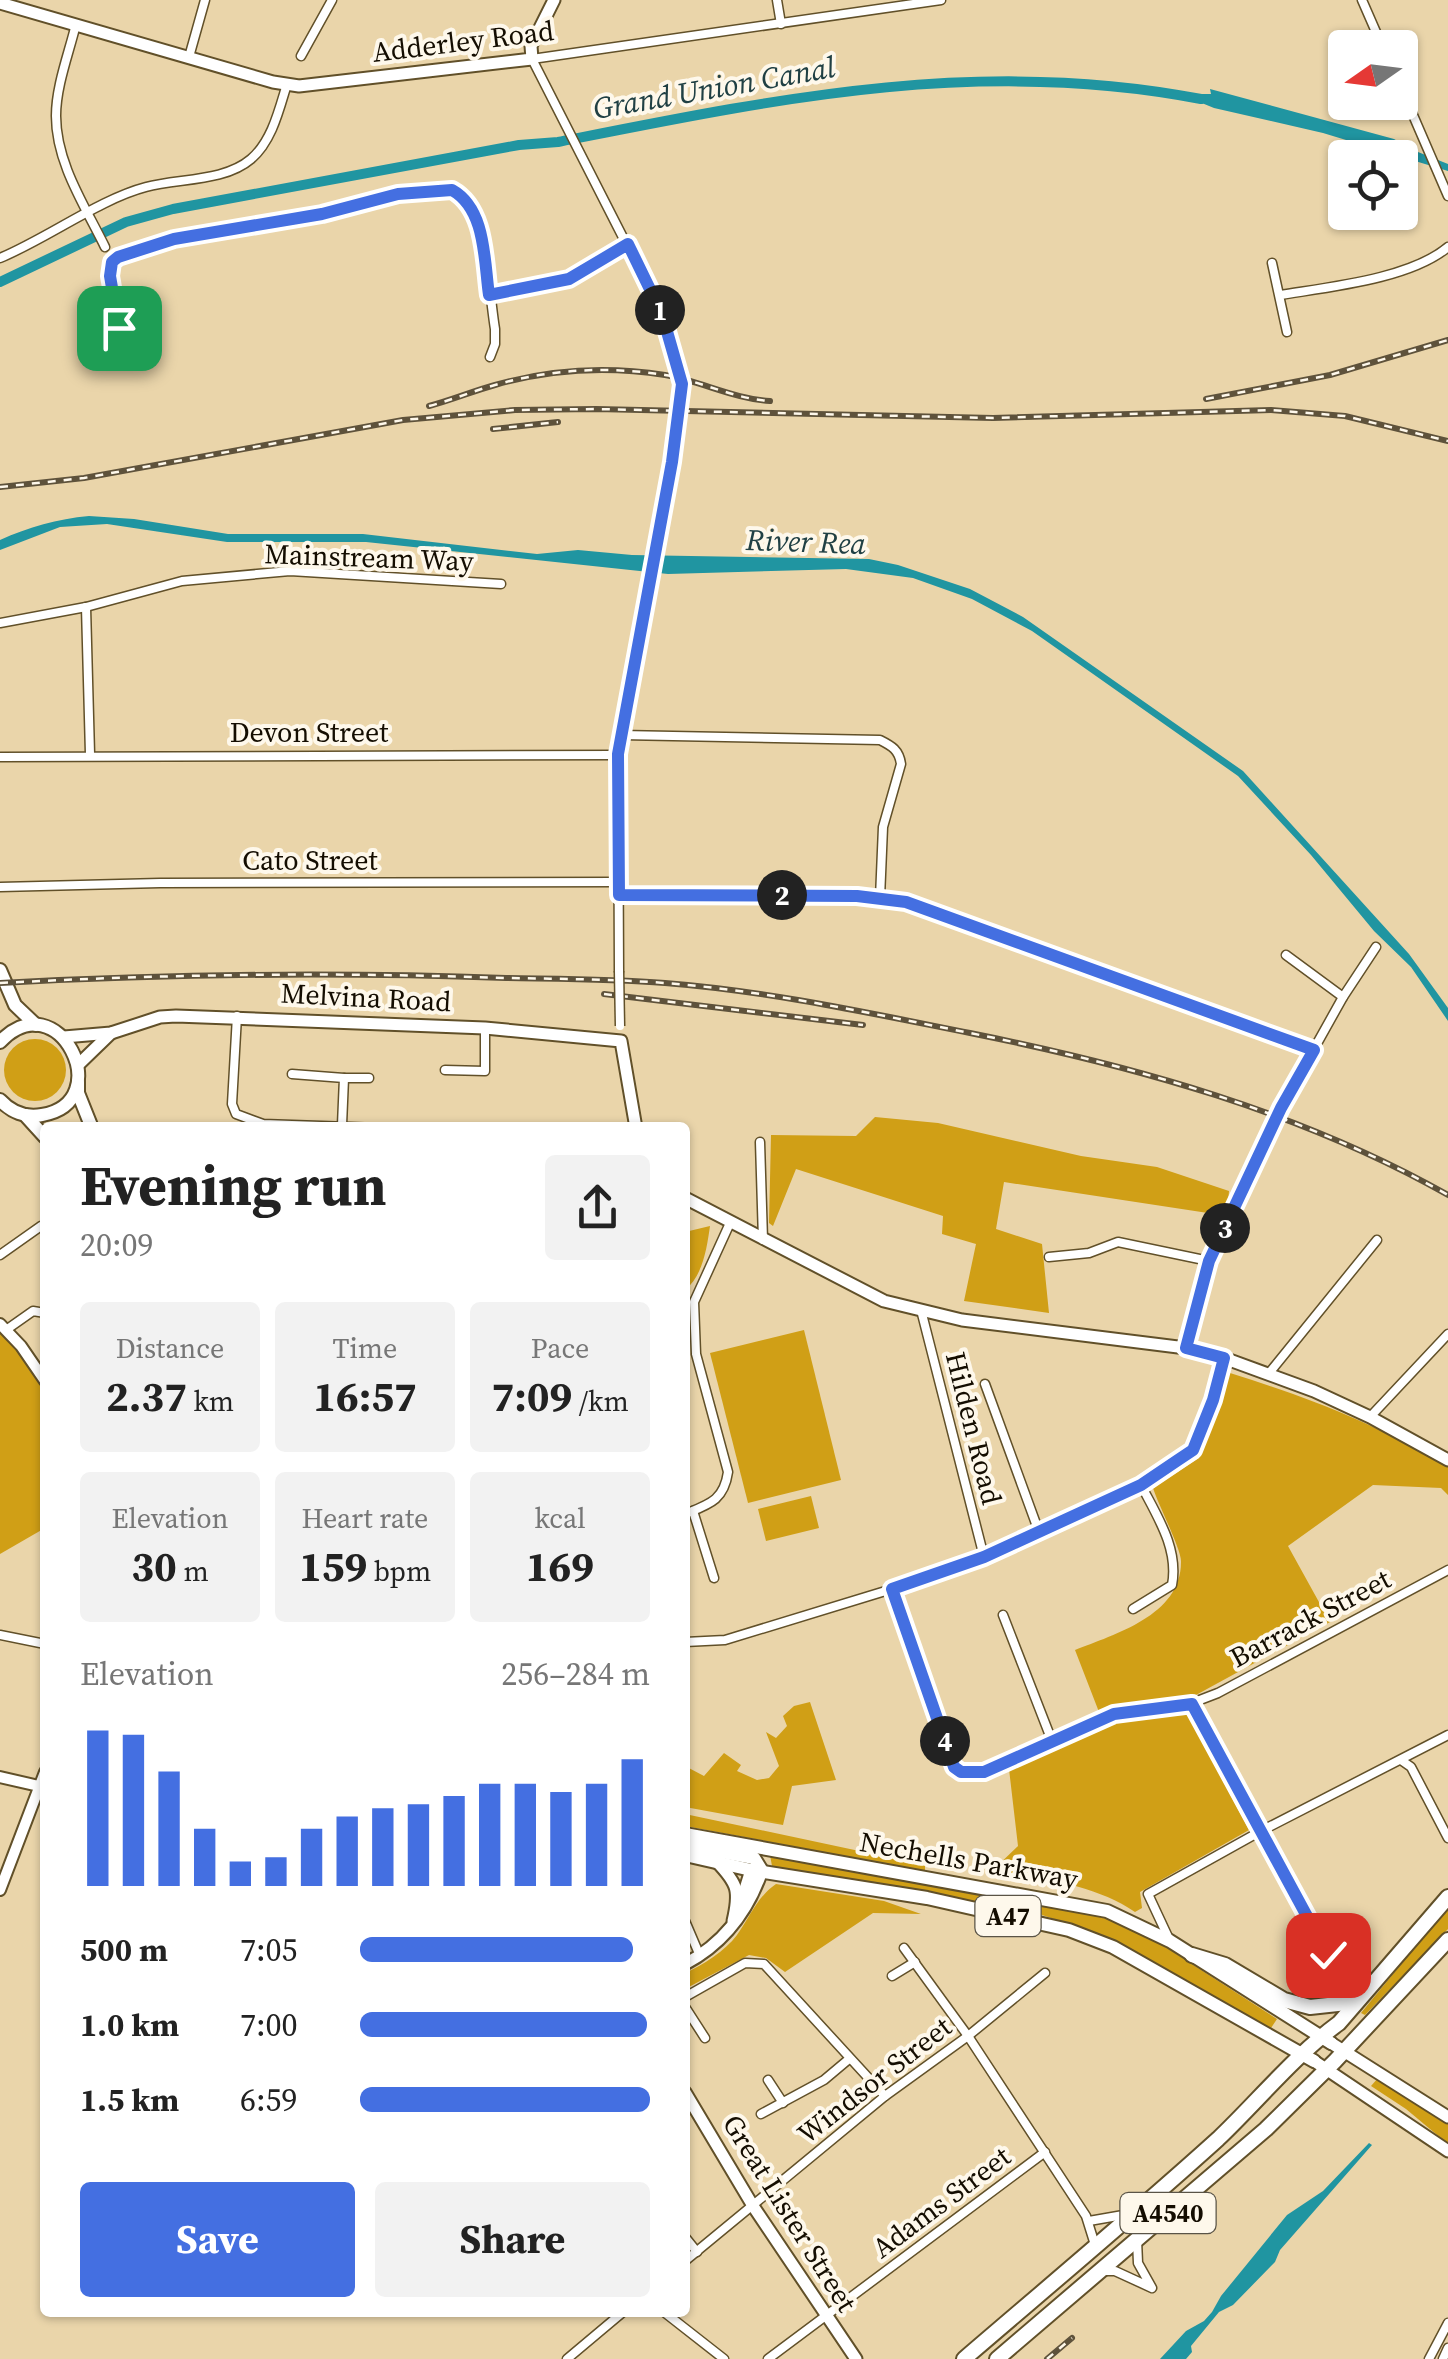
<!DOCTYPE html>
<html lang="en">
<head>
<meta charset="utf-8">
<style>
  :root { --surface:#fff; --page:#f2f2f2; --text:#222; --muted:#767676; --accent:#446fe1 }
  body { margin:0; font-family:"Source Serif 4",serif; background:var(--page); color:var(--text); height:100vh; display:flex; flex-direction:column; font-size:38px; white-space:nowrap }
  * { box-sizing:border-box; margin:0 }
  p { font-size:32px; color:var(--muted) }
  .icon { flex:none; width:55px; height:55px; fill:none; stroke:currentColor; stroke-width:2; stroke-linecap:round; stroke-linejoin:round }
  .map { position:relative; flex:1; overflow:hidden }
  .drawer { position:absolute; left:40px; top:1122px; width:650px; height:1195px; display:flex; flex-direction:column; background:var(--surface); border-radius:10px; box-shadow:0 2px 8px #0004 }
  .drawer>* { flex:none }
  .needle { width:65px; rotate:256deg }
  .controls { position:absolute; left:1328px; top:30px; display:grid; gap:20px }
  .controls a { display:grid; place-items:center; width:90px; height:90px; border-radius:10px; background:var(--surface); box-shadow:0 2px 8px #0004; font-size:50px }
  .pin { position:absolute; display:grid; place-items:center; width:85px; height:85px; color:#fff; margin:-42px; border-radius:20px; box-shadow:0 5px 15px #0006 }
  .km { position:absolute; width:50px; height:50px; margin:-25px; border-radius:50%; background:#222; color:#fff; font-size:28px; line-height:50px; text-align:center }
  .round { display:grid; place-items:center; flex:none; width:105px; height:105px; border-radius:10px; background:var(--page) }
  .summary { display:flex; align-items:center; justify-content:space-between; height:170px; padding:0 40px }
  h1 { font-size:55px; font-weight:700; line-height:75px }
  .metrics { display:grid; grid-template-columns:repeat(3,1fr); gap:15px; height:170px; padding:10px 40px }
  .metrics div { display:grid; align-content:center; border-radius:10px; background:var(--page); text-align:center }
  .metrics b { font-size:42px; font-weight:700 }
  .metrics small { font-size:28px; font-weight:400 }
  .metrics p { font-size:28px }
  .chart { height:280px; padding:20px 40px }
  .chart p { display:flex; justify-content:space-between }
  .chart svg { width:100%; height:180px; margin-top:10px; stroke:var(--accent); stroke-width:6 }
  .cta { display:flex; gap:20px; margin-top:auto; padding:20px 40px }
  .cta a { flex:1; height:115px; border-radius:10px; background:var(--accent); color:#fff; font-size:40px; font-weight:700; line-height:115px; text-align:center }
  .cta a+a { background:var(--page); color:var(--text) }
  ul { padding:0 40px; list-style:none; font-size:32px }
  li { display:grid; grid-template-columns:160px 120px 1fr; align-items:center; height:75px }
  li i { height:25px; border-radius:12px; background:var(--accent) }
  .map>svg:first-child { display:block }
</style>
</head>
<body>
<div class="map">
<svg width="1448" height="2359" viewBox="0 0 1448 2359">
  <rect width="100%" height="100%" fill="#ead5aa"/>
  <g fill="#d09f16">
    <circle cx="35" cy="1070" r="31"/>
    <polygon points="875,1117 938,1123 1081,1156 1157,1167 1229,1191 1228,1203 1221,1215 1004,1182 996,1229 1042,1244 1049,1313 964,1301 976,1244 942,1234 943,1216 796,1169 773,1226 769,1223 771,1135 856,1136"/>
    <path d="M 710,1226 C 707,1247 703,1276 685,1290 L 685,1232 Z"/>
    <polygon points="804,1330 841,1480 748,1503 710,1353"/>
    <polygon points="0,1333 21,1354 45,1392 45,1528 0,1554"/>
    <path d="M 1230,1373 C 1310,1398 1375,1423 1448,1467 L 1448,1495 L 1441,1488 L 1373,1485 L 1288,1546 L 1330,1622 L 1185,1701 L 1099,1712 L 1075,1650 C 1115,1634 1182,1615 1181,1561 C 1181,1549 1158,1504 1153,1488 L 1199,1458 Z"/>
    <polygon points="811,1496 819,1528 766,1541 758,1509"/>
    <polygon points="810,1702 836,1780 792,1786 783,1825 685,1807 685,1766 704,1776 724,1753 741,1765 737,1771 757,1780 769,1778 779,1766 766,1732 776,1738 787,1726 783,1716 794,1706"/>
    <path d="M 1188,1715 L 1249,1830 L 1140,1892 L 1142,1908 L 1135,1912 C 1094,1884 1042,1879 993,1870 L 1018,1846 L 1009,1769 L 1114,1717 Z"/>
    <polygon points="685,1814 925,1865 925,1871 685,1826"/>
    <path d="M 770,1855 L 1064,1906 L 1118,1922 L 1147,1935 L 1277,2019 L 1269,2031 C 1193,1984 1118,1939 1033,1912 L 772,1866 Z"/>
    <path d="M 776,1884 L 884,1901 L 921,1914 L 873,1913 L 785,1972 L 766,1958 L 749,1955 L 685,1989 L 685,1973 C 703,1965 725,1951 737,1935 C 750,1917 757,1897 776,1884 Z"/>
    <polygon points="1448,1907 1448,1929 1365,2015 1361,2013"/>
    <polygon points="1378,2078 1448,2122 1448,2144 1406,2109 1371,2086"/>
  </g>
  <g fill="#2095a1">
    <polygon points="1210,89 1394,139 1413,150 1448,164 1448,171 1323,133 1214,108 1192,99 1193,94 1211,94"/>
    <path d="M 89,516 L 134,519 L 228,534 L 363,534 L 537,554 L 578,550 L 632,555 L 869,559 L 898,565 L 970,589 L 1023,617 L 1243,771 L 1409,954 L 1448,1008 L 1448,1021 L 1411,967 L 1374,931 L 1311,855 L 1238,776 L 1032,631 L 972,599 L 913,578 L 846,569 L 668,574 L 366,542 L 227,542 L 107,524 L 60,527 L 0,550 L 0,540 C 29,527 57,519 89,516 Z"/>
    <polygon points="1369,2143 1372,2145 1280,2250 1275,2262 1233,2305 1219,2312 1191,2346 1192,2352 1186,2359 1160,2359 1186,2331 1204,2321 1212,2312 1221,2296 1287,2215 1323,2191"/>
  </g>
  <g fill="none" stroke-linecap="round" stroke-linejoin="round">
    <path stroke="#2095a1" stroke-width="10" d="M 0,282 L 126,222 L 173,209 L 519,145 L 558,142 C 775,99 979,56 1201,99"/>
    <defs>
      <g id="minor">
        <polyline points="777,0 781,24"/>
        <polyline points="1362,0 1383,48"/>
        <path d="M 76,24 C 69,53 56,86 56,116 C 56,163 85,206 105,247"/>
        <polyline points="301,56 332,0"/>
        <polyline points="189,57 205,0"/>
        <polyline points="1400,85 1448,196"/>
        <path d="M 0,258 C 46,239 100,199 146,187 C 179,178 224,182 251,159 C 272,141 279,110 287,84"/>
        <polyline points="1272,263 1287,332"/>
        <polyline points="489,295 569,279 628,244"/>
        <path d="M 1280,295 C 1329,287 1410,279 1448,247"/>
        <path d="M 124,361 L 110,276 L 112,262 L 118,257 C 137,251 157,243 177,238 C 224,228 274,224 321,214 C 355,206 434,174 463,196 C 485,213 490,300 495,329 L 495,344 L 490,357"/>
        <polyline points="86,607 90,754"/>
        <polyline points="0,623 86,607 182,581 290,571 501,584"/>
        <path d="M 621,735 L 880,740 C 892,746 899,750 901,764 L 883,827 L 880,898"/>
        <polyline points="0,757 618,755"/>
        <polyline points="0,887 160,883 619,882"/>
        <polyline points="619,895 857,896 906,902 1314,1050"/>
        <polyline points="1286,955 1343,997"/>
        <polyline points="619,971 618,755 672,462 682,384 662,314 532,59 941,0"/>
        <polyline points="237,1016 232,1104 236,1114 263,1124 379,1128"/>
        <polyline points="445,1070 485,1071 485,1028"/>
        <polyline points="292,1074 344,1078 342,1125"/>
        <polyline points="344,1078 369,1078"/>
        <polyline points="760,1142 763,1240"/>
        <polyline points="0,1255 41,1226"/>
        <polyline points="1049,1257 1089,1253 1118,1242 1209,1261"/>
        <polyline points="921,1310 984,1557"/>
        <polyline points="6,1330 33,1311 45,1313"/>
        <polyline points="1186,1348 1209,1261 1281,1108 1343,997 1376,947"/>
        <polyline points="1270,1372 1377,1240"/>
        <polyline points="985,1384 1039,1532"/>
        <polyline points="1370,1417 1448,1334"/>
        <polyline points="693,1511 714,1578"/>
        <path d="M 685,1514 C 710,1504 724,1500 728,1472 L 696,1354 L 694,1302 L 730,1223"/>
        <polyline points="892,1589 954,1767 961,1772 984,1772 1114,1714 1192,1703 1218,1693 1448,1570"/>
        <path d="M 1133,1609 L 1172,1585 C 1179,1549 1157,1516 1141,1485"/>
        <polyline points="1003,1615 1052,1741"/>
        <polyline points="0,1635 45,1644"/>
        <polyline points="685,1642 725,1640 892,1589 984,1557 1141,1485 1193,1449 1213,1400 1224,1358"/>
        <polyline points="1192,1703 1328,1955"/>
        <polyline points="1401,1760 1411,1767 1448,1838"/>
        <polyline points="685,1921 700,1956"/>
        <polyline points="1169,1939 1148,1894 1261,1831 1448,1735"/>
        <polyline points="904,1948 968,2036 1086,2216 1096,2248"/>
        <polyline points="892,1976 915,1962"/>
        <polyline points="685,1997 745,1963 764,1964 885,2096"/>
        <polyline points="685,2007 705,2038"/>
        <polyline points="768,2080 783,2103"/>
        <polyline points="761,2114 824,2080 849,2059"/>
        <polyline points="1089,2221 1129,2214"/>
        <polyline points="685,2237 697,2252"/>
        <polyline points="685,2261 885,2096 968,2036 1045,1973"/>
        <polyline points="1104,2271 1115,2271 1152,2288 1138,2263 1137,2240"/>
        <polyline points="664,2312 724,2359"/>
        <polyline points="567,2359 623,2312"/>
        <polyline points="768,2359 1045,2152"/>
        <polyline points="1429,2359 1448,2323"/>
        <polyline points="1443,2359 1448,2348"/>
      </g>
      <g id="tertiary">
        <polyline points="0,1324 21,1346 45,1381"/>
        <polyline points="0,1777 43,1787"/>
        <polyline points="0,1890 45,1772"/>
      </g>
      <g id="secondary">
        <polyline points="0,3 273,82 299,86 532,59 531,46 554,0"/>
        <polyline points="64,1037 111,1033 160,1017 176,1016 485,1028 621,1041 636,1128"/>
        <polyline points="79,1064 111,1033"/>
        <polyline points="685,1198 884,1301 962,1320 1186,1348 1224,1358 1314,1391 1370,1417 1448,1460"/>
        <path d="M 717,1862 C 738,1884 740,1891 733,1921"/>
        <polyline points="741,1902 751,1870"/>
        <path d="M 685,1964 C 723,1944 748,1911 762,1871"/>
        <polyline points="1331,2043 1448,2117"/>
        <polyline points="1314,2061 1448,2151"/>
        <polyline points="685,2092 753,2206 856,2359"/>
      </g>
      <g id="primary">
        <polyline points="0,970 15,1005 36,1025"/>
        <path d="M 0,1042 C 58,980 119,1102 42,1115 C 26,1118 11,1112 0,1100"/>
        <polyline points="78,1082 78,1093 92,1128"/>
        <polyline points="25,1115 45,1137"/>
        <polyline points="685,1834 1107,1911 1170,1941 1331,2043"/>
        <polyline points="685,1845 754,1858 762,1871"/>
        <polyline points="685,1855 751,1870 927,1898 1069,1930 1113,1947 1314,2061"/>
      </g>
      <g id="trunk">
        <polyline points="1192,1955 1225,1965 1284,2000 1310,2007 1356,2002"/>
        <path d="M 964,2359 C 1049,2286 1135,2214 1218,2139 C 1258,2101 1294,2056 1339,2023 L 1448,1897"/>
        <polyline points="997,2359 1266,2129 1335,2061 1448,1940"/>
      </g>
    </defs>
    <use href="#minor" stroke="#615029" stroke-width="11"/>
    <use href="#tertiary" stroke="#615029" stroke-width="14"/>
    <use href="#secondary" stroke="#615029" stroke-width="15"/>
    <use href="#primary" stroke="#615029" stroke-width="16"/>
    <use href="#trunk" stroke="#615029" stroke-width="18"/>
    <use href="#minor" stroke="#fff" stroke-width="8"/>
    <use href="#tertiary" stroke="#fff" stroke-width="10"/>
    <use href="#secondary" stroke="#fff" stroke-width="11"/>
    <use href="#primary" stroke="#fff" stroke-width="12"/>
    <use href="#trunk" stroke="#fff" stroke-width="14"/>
    <defs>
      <g id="rail">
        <polyline points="1206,399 1330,375 1448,340"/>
        <path d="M 429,406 C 452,400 473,391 495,385 C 551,369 608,366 665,375 C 701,381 734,399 770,401"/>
        <polyline points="493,429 558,422"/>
        <polyline points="0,487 84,478 403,420 515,410 596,409 993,418 1271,410 1345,416 1448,441"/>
        <path d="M 0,983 C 169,974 337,972 506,978 C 559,979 612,979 665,983 C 768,991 869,1013 970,1033 C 1135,1066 1301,1112 1448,1195"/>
        <polyline points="604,994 863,1025"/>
        <polyline points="1047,2359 1072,2338"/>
      </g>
    </defs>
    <use href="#rail" stroke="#5e523b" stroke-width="6"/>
    <use href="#rail" stroke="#fef8eb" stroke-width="2.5" stroke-dasharray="8" stroke-linecap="butt"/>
    <defs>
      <polyline id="minor-bridge" points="619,971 620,1026"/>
    </defs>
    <use href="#minor-bridge" stroke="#615029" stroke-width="11" stroke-linecap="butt"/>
    <use href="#minor-bridge" stroke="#fff" stroke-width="8"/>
  </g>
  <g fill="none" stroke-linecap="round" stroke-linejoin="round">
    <defs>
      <path id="route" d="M 119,328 L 110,276 L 112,262 L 118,257 L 174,239 L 322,214 L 398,194 L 452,190 C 486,209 484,260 489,295 L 569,279 L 628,244 L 662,314 L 682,384 L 672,462 L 618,754 L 619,895 L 857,896 L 906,902 L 1314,1050 L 1281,1108 L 1209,1261 L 1186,1348 L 1224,1358 L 1213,1400 L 1193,1450 L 1178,1460 L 1141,1485 L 984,1557 L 892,1589 L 954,1767 L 961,1772 L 984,1772 L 1114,1714 L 1192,1704 L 1328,1955"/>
    </defs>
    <use href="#route" stroke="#fff" stroke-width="20"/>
    <use href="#route" stroke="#446fe1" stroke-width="12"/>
  </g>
  <g text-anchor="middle" stroke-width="8" stroke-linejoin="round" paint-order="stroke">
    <g fill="#fef8eb" stroke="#5a5447" stroke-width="2.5">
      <rect x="975.5" y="1896" width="65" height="40" rx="8"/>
      <rect x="1120.5" y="2193" width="95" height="40" rx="8"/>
    </g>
    <g font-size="25" font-weight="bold" fill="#140d01">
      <text x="1008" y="1925">A47</text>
      <text x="1168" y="2222">A4540</text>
    </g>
    <g font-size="28" fill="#140d01" stroke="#fef8eb">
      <text transform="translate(463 41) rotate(-7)" y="10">Adderley Road</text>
      <text transform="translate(369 557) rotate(2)" y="10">Mainstream Way</text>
      <text x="309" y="742">Devon Street</text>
      <text x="310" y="870">Cato Street</text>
      <text transform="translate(366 997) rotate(3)" y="10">Melvina Road</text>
      <text transform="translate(974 1428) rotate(76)" y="10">Hilden Road</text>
      <text transform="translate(1310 1618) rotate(-28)" y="10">Barrack Street</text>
      <text transform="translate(969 1860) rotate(10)" y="10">Nechells Parkway</text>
      <text transform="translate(874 2080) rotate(-38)" y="10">Windsor Street</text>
      <text transform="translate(941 2202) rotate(-37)" y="10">Adams Street</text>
      <text transform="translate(790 2213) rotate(58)" y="10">Great Lister Street</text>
    </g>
    <g font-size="30" font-style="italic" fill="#204044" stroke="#fef8eb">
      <text transform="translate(714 88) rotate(-10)" y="10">Grand Union Canal</text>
      <text transform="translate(806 542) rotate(2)" y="10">River Rea</text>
    </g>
  </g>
</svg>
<div class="controls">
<a><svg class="needle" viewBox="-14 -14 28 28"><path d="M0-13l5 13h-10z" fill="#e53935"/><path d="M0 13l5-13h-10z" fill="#767676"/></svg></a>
<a><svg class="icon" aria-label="locate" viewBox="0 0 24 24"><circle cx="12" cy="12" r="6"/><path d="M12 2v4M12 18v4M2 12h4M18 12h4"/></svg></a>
</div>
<div class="pin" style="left:119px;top:328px;background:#1e9e55"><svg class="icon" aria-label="arrive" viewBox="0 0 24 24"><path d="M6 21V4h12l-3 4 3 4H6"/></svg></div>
<div class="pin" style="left:1328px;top:1955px;background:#d93025"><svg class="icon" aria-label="check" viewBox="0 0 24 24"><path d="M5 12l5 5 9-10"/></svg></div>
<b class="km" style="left:660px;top:310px">1</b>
<b class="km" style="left:782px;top:895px">2</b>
<b class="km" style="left:1225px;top:1228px">3</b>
<b class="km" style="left:945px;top:1741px">4</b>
<section class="drawer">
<div class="summary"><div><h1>Evening run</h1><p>20:09</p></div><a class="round"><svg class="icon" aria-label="share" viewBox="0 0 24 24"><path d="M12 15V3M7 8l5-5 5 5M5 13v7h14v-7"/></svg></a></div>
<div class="metrics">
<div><p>Distance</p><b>2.37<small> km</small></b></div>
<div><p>Time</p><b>16:57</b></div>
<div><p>Pace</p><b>7:09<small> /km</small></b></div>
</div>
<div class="metrics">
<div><p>Elevation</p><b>30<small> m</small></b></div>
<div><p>Heart rate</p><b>159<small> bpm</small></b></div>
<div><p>kcal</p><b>169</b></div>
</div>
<div class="chart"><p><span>Elevation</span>256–284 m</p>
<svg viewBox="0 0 160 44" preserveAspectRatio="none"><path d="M5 44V6M15 44V7M25 44V16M35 44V30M45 44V38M55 44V37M65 44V30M75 44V27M85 44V25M95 44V24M105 44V22M115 44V19M125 44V19M135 44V21M145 44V19M155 44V13"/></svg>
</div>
<ul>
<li><b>500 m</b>7:05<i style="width:94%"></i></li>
<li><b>1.0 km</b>7:00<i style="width:99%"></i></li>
<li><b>1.5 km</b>6:59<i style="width:100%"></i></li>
</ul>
<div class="cta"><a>Save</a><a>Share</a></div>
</section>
</div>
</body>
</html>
